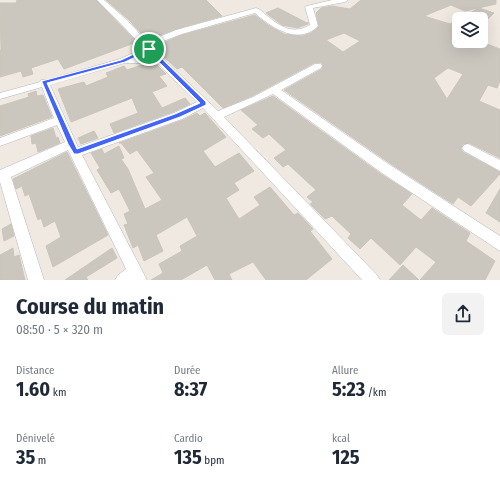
<!DOCTYPE html>
<html lang="fr">
<head>
<meta charset="utf-8">
<style>
  :root { --surface:#fff; --page:#f2f2f3; --text:#1f2937; --muted:#747a83 }
  body { margin:0; font-family:"Fira Sans Condensed",sans-serif; background:var(--page); color:var(--text); height:100vh; display:flex; flex-direction:column; font-size:15px; white-space:nowrap }
  * { box-sizing:border-box; margin:0 }
  p { font-size:13px; color:var(--muted) }
  .icon { flex:none; width:22px; height:22px; fill:none; stroke:currentColor; stroke-width:2; stroke-linecap:round; stroke-linejoin:round }
  .map { position:relative; height:280px; overflow:hidden }
  .panel { display:flex; flex-direction:column; background:var(--surface); flex:1 }
  .panel>* { flex:none }
  .fabs { position:absolute; left:452px; top:12px; display:grid; gap:8px }
  .fabs a { display:grid; place-items:center; width:36px; height:36px; border-radius:6px; background:var(--surface); box-shadow:0 4px 16px #0002; font-size:20px }
  .pin { position:absolute; display:grid; place-items:center; width:34px; height:34px; color:#fff; margin:-17px; border:2px solid #fff; border-radius:50%; box-shadow:0 1px 4px #0007 }
  .round { display:grid; place-items:center; flex:none; width:42px; height:42px; border-radius:6px; background:var(--page) }
  .summary { display:flex; align-items:center; justify-content:space-between; height:68px; padding:0 16px }
  h1 { font-size:22px; font-weight:700; line-height:30px }
  .stats { display:grid; grid-template-columns:repeat(3,1fr); gap:6px; height:68px; padding:4px 16px }
  .stats div { display:grid; align-content:center }
  .stats b { font-size:20px; font-weight:700 }
  .stats small { font-size:11px; font-weight:400 }
  .stats p { font-size:11px }
  .map>svg:first-child { display:block }
</style>
</head>
<body>
<div class="map">
<svg width="500" height="280" viewBox="0 0 500 280">
  <rect width="100%" height="100%" fill="#efe9e1"/>
  <g fill="#cbc7bf" stroke="#cbc5ba" fill-rule="evenodd">
    <polygon points="17,0 96,0 137,42 64,69 58,59 31,68 33,74 23,77 21,71 0,77 0,51 1,50 0,3 16,3"/>
    <polygon points="106,0 206,0 222,16 176,29 147,40 129,20"/>
    <path d="M 361,0 L 496,0 L 496,4 L 465,11 L 451,5 L 424,16 L 450,24 L 459,19 L 459,41 L 479,41 L 500,49 L 500,81 L 497,88 L 488,85 L 479,101 L 500,110 L 500,158 L 469,143 L 463,144 L 461,149 L 463,152 L 500,172 L 500,174 L 471,206 L 458,197 L 453,204 L 391,164 L 284,90 L 322,69 L 323,65 L 321,62 L 314,63 L 252,96 L 223,108 L 182,67 L 177,69 L 153,47 L 182,35 L 255,15 L 268,25 L 284,34 L 302,36 L 311,33 L 319,26 L 316,13 L 321,8 L 332,6 L 350,9 ZM 344,33 L 360,41 L 343,52 L 326,40 ZM 448,68 L 463,74 L 447,99 L 434,78 Z"/>
    <polygon points="278,8 307,23 308,22 308,24 297,28 282,25 266,13"/>
    <polygon points="479,8 494,13 487,20 468,14"/>
    <polygon points="142,65 157,65 166,74 159,76 167,86 152,92 162,108 185,98 190,104 173,112 114,133 110,124 138,113 132,98 71,122 58,89 84,82 86,86 108,77 106,73 124,66 127,70"/>
    <polygon points="36,91 37,96 43,95 52,117 0,136 0,106 29,97 28,94"/>
    <polygon points="273,96 381,174 412,194 402,205 421,220 432,208 470,233 466,241 495,261 485,280 420,280 436,262 416,247 400,265 371,238 360,249 348,238 351,234 332,216 325,219 310,204 313,202 307,197 316,190 288,164 283,167 274,158 286,150 269,134 263,138 252,129 258,125 241,110"/>
    <polygon points="197,113 200,116 205,113 226,137 203,151 215,167 239,153 254,171 234,183 239,190 226,198 239,219 260,205 254,197 270,187 294,215 298,213 313,229 310,231 332,259 306,280 266,280 253,262 229,274 232,280 215,280 207,265 181,280 151,280 163,273 159,264 182,251 180,246 197,236 187,217 156,235 163,251 144,261 138,245 133,248 124,225 128,224 124,214 130,211 119,189 111,193 97,170 100,168 91,153 102,149 104,154 119,146 124,158 121,159 128,169 145,209 162,200 146,177 154,173 137,150 130,154 121,143 119,143 183,120"/>
    <polygon points="53,128 56,138 58,137 60,143 38,152 36,143 32,144 31,136"/>
    <polygon points="94,131 98,138 81,144 78,138"/>
    <polygon points="67,152 108,235 53,267 46,246 61,237 55,221 44,227 41,218 38,220 29,194 25,196 22,186 16,189 13,179"/>
    <polygon points="500,189 500,222 486,213"/>
    <polygon points="11,224 14,236 4,241 2,229"/>
    <polygon points="13,248 14,257 19,255 25,280 0,280 0,255"/>
    <polygon points="112,248 117,258 86,277 88,280 65,280"/>
    <polygon points="403,265 419,280 389,280"/>
  </g>
  <g fill="none" stroke-linecap="round" stroke-linejoin="round">
    <defs>
      <g id="minor">
        <path d="M 97,0 L 104,0 L 128,21 L 147,42 L 176,30 L 256,8 C 260,9 263,12 266,15 C 281,27 292,35 310,25 L 305,7 L 307,6 L 332,0 L 348,0 L 345,2 L 313,8 L 318,26 C 298,46 271,27 255,13 L 182,34 L 150,46 L 218,111 L 253,97 L 315,64 L 321,64 L 322,66 L 321,68 L 281,90 L 390,165 L 500,236 L 500,251 L 382,173 L 273,94 L 224,117 L 377,275 L 380,280 L 362,280 L 203,108 L 182,119 L 82,155 L 147,280 L 115,280 L 118,275 L 126,269 L 68,150 L 11,177 L 44,280 L 28,280 L 0,182 L 0,170 L 65,142 L 57,125 L 0,146 L 0,138 L 54,118 L 42,87 L 0,99 L 0,93 L 40,82 L 41,80 L 47,80 L 120,59 L 144,48 L 122,25 ZM 148,53 L 152,58 L 136,58 ZM 125,63 L 157,63 L 197,102 L 174,113 L 78,147 L 50,85 Z"/>
        <polygon points="468,144 500,160 500,171 464,151 462,148 464,145"/>
      </g>
    </defs>
    <use href="#minor" stroke="#b4b7c1" stroke-width="1"/>
    <use href="#minor" fill="#fff" fill-rule="evenodd"/>
  </g>
  <path fill="#4264fb" stroke="#fff" fill-rule="evenodd" d="M 147,48 L 151,48 L 206,102 L 206,105 L 180,117 L 78,154 L 74,154 L 68,144 L 42,82 L 42,81 L 121,60 ZM 148,51 L 200,103 L 175,114 L 77,149 L 47,83 L 125,62 Z"/>
</svg>
<div class="fabs">
<a><svg class="icon" aria-label="layers" viewBox="0 0 24 24"><path d="M12 4l9 5-9 5-9-5zM3 14l9 5 9-5"/></svg></a>
</div>
<div class="pin" style="left:149px;top:49px;background:#1e9e55"><svg class="icon" aria-label="arrive" viewBox="0 0 24 24"><path d="M6 21V4h12l-3 4 3 4H6"/></svg></div>
</div>
<section class="panel">
<div class="summary"><div><h1>Course du matin</h1><p>08:50 · 5 × 320 m</p></div><a class="round"><svg class="icon" aria-label="share" viewBox="0 0 24 24"><path d="M12 15V3M7 8l5-5 5 5M5 13v7h14v-7"/></svg></a></div>
<div class="stats">
<div><p>Distance</p><b>1.60<small> km</small></b></div>
<div><p>Durée</p><b>8:37</b></div>
<div><p>Allure</p><b>5:23<small> /km</small></b></div>
</div>
<div class="stats">
<div><p>Dénivelé</p><b>35<small> m</small></b></div>
<div><p>Cardio</p><b>135<small> bpm</small></b></div>
<div><p>kcal</p><b>125</b></div>
</div>
</section>
</body>
</html>
